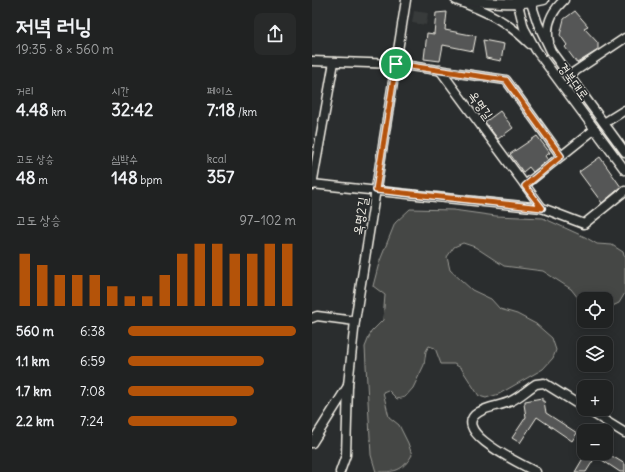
<!DOCTYPE html>
<html lang="ko">
<head>
<meta charset="utf-8">
<style>
  :root { --surface:#202222; --page:#282a2a; --text:#f1f3f6; --muted:#a2a4a5; --line:#3d3f40; --accent:#b45309 }
  body { margin:0; font-family:Delius,"Poor Story",sans-serif; background:var(--page); color:var(--text); height:100vh; display:flex; flex-direction:column; font-size:15px; white-space:nowrap }
  * { box-sizing:border-box; margin:0 }
  p { font-size:13px; color:var(--muted) }
  .icon { flex:none; width:22px; height:22px; fill:none; stroke:currentColor; stroke-width:2; stroke-linecap:round; stroke-linejoin:round }
  .map { position:relative; flex:1; overflow:hidden }
  .panel { display:flex; flex-direction:column; background:var(--surface); width:312px }
  .panel>* { flex:none }
  .controls { position:absolute; left:265px; top:292px; display:grid; gap:8px }
  .controls a { display:grid; place-items:center; width:36px; height:36px; border-radius:8px; background:var(--surface); box-shadow:0 2px 10px #0003,0 0 0 1px var(--line); font-size:20px }
  .pin { position:absolute; display:grid; place-items:center; width:34px; height:34px; color:#fff; margin:-17px; border:2px solid #fff; border-radius:50%; box-shadow:0 1px 4px #0007 }
  .round { display:grid; place-items:center; flex:none; width:42px; height:42px; border-radius:8px; background:var(--page) }
  .overview { display:flex; align-items:center; justify-content:space-between; height:68px; padding:0 16px }
  h1 { font-size:22px; font-weight:800; line-height:30px }
  .stats { display:grid; grid-template-columns:repeat(3,1fr); gap:6px; height:68px; padding:4px 16px }
  .stats div { display:grid; align-content:center }
  .stats b { font-size:17px; font-weight:800 }
  .stats small { font-size:11px; font-weight:400 }
  .stats p { font-size:11px }
  .chart { height:112px; padding:8px 16px }
  .chart p { display:flex; justify-content:space-between }
  .chart svg { width:100%; height:72px; margin-top:4px; stroke:var(--accent); stroke-width:6 }
  ul { padding:0 16px; list-style:none; font-size:13px }
  li { display:grid; grid-template-columns:64px 48px 1fr; align-items:center; height:30px }
  li i { height:10px; border-radius:5px; background:var(--accent) }
  main { display:flex; flex:1; min-height:0 }
  .map>svg:first-child { display:block }
</style>
</head>
<body>
<main>
<section class="panel">
<div class="overview"><div><h1>저녁 러닝</h1><p>19:35 · 8 × 560 m</p></div><a class="round"><svg class="icon" aria-label="share" viewBox="0 0 24 24"><path d="M12 15V3M7 8l5-5 5 5M5 13v7h14v-7"/></svg></a></div>
<div class="stats">
<div><p>거리</p><b>4.48<small> km</small></b></div>
<div><p>시간</p><b>32:42</b></div>
<div><p>페이스</p><b>7:18<small> /km</small></b></div>
</div>
<div class="stats">
<div><p>고도 상승</p><b>48<small> m</small></b></div>
<div><p>심박수</p><b>148<small> bpm</small></b></div>
<div><p>kcal</p><b>357</b></div>
</div>
<div class="chart"><p><span>고도 상승</span>97–102 m</p>
<svg viewBox="0 0 160 44" preserveAspectRatio="none"><path d="M5 44V12M15 44V19M25 44V25M35 44V25M45 44V25M55 44V32M65 44V38M75 44V38M85 44V25M95 44V12M105 44V6M115 44V6M125 44V12M135 44V12M145 44V6M155 44V6"/></svg>
</div>
<ul>
<li><b>560 m</b>6:38<i style="width:100%"></i></li>
<li><b>1.1 km</b>6:59<i style="width:81%"></i></li>
<li><b>1.7 km</b>7:08<i style="width:75%"></i></li>
<li><b>2.2 km</b>7:24<i style="width:65%"></i></li>
</ul>
</section>
<div class="map">
<svg width="313" height="472" viewBox="0 0 313 472">
  <rect width="100%" height="100%" fill="#2a2d2e"/>
  <filter id="ink" filterUnits="userSpaceOnUse"><feTurbulence type="fractalNoise" baseFrequency=".025" numOctaves="2"/><feDisplacementMap in="SourceGraphic" scale="8" xChannelSelector="R" yChannelSelector="G"/><feConvolveMatrix kernelMatrix="1 2 1 2 8 2 1 2 1" color-interpolation-filters="sRGB"/></filter>
  <g filter="url(#ink)">
    <polygon fill="#373a3a" points="102,11 116,13 114,25 100,23"/>
    <path fill="#444645" stroke="#9c9c96" d="M 98,209 L 141,210 L 184,216 L 231,218 L 273,237 L 285,244 L 300,245 L 311,252 L 313,259 L 313,293 L 307,303 L 294,309 L 294,299 L 272,299 L 272,305 L 270,303 L 259,289 L 231,271 L 192,266 L 163,247 L 151,243 L 142,247 L 135,257 L 138,270 L 160,290 L 179,299 L 188,309 L 205,314 L 224,324 L 240,338 L 244,350 L 241,358 L 231,369 L 187,394 L 174,398 L 167,396 L 149,368 L 142,364 L 129,364 L 123,348 L 117,346 L 114,351 L 112,365 L 101,388 L 93,397 L 85,399 L 76,390 L 71,392 L 77,417 L 87,425 L 96,443 L 100,455 C 90,472 82,472 64,472 L 59,455 L 53,347 L 59,332 L 71,320 L 73,295 L 61,286 L 67,263 L 83,223 Z"/>
    <g fill="#555756" stroke="#f4f1e8">
      <polygon points="263,11 276,26 272,28 286,43 286,50 265,63 253,47 255,45 248,35 252,19"/>
      <polygon points="135,12 133,30 164,36 161,51 131,45 128,61 112,59 115,33 122,34 124,13"/>
      <polygon points="171,40 192,44 189,61 174,58"/>
      <polygon points="188,111 201,128 186,139 173,122"/>
      <polygon points="225,136 238,153 233,156 236,160 221,172 217,167 211,172 198,154"/>
      <polygon points="288,157 309,187 290,203 267,172"/>
      <polygon points="230,398 230,401 232,401 234,413 265,433 260,441 225,417 208,443 200,438 214,417 212,404 213,404 213,401"/>
      <polygon points="273,453 295,453 313,464 313,472 308,472 284,456 274,472 263,472 273,455"/>
    </g>
    <g fill="none" stroke-linecap="round" stroke-linejoin="round">
      <defs>
        <g id="minor">
          <path d="M 144,0 C 176,12 193,20 218,44"/>
          <polyline points="205,0 212,28 224,50 313,170"/>
          <polyline points="218,0 226,24 239,51 313,152"/>
          <path d="M 153,1 C 180,2 206,6 232,0"/>
          <path d="M 237,42 C 233,25 239,12 252,0"/>
          <polyline points="0,61 84,64 194,80 249,156"/>
          <polyline points="128,70 230,208"/>
          <polyline points="256,76 313,38"/>
          <polyline points="292,123 313,110"/>
          <polyline points="0,184 230,208 272,224 313,191"/>
          <polyline points="0,185 22,62"/>
          <polyline points="213,185 283,129"/>
          <polyline points="0,318 5,316 43,321"/>
          <polyline points="274,409 313,433"/>
          <polyline points="0,443 36,386"/>
          <polyline points="28,472 34,455 36,385 43,321 94,0"/>
          <path d="M 224,472 C 212,465 135,431 167,412 C 177,406 189,406 199,401 C 208,397 216,389 224,384 L 232,383 L 272,408"/>
        </g>
      </defs>
      <use href="#minor" stroke="#f4f1e8" stroke-width="11"/>
      <use href="#minor" stroke="#2a2d2e" stroke-width="8"/>
    </g>
  </g>
  <g fill="none" stroke-linecap="round" stroke-linejoin="round" filter="url(#ink)">
    <defs>
      <polygon id="route" points="84,64 194,80 249,156 213,186 230,208 64,190"/>
    </defs>
    <use href="#route" stroke="#fff" stroke-width="8"/>
    <use href="#route" stroke="#b45309" stroke-width="5"/>
  </g>
  <g text-anchor="middle" stroke-width="3.5" stroke-linejoin="round" paint-order="stroke">
    <g font-size="13" fill="#f4f1e8" stroke="#2a2d2e">
      <text transform="translate(262 81) rotate(54)" y="5">경북대로</text>
      <text transform="translate(169 105) rotate(54)" y="5">옥명길</text>
      <text transform="translate(48 216) rotate(-81)" y="5">옥명2길</text>
    </g>
  </g>
</svg>
<div class="controls">
<a><svg class="icon" aria-label="locate" viewBox="0 0 24 24"><circle cx="12" cy="12" r="6"/><path d="M12 2v4M12 18v4M2 12h4M18 12h4"/></svg></a>
<a><svg class="icon" aria-label="layers" viewBox="0 0 24 24"><path d="M12 4l9 5-9 5-9-5zM3 14l9 5 9-5"/></svg></a>
<a>+</a>
<a>−</a>
</div>
<div class="pin" style="left:84px;top:64px;background:#1e9e55"><svg class="icon" aria-label="arrive" viewBox="0 0 24 24"><path d="M6 21V4h12l-3 4 3 4H6"/></svg></div>
</div>
</main>
</body>
</html>
